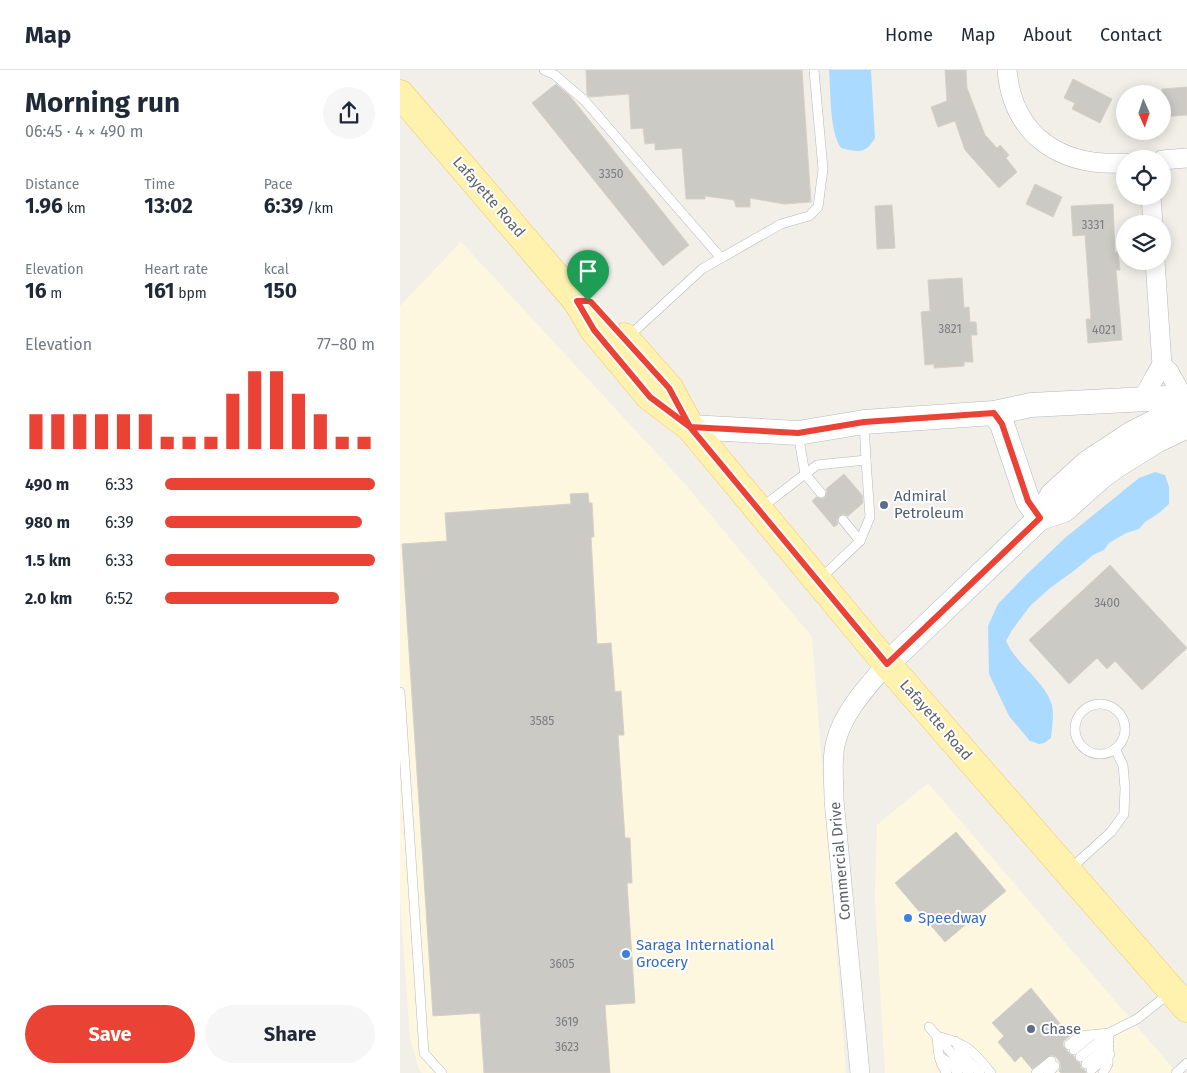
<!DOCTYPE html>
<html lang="en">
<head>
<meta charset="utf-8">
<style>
  :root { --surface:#fff; --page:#f6f6f7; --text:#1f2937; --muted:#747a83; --line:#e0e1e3; --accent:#ea4335 }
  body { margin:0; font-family:"Fira Sans",sans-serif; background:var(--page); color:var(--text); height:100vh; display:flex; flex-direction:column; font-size:19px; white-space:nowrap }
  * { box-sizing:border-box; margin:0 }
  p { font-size:16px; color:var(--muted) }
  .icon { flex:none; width:28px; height:28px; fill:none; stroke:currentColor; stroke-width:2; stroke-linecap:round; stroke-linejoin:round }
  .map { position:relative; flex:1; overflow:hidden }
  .side { display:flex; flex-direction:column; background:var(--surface); width:400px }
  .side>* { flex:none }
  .needle { width:32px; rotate:177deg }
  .fabs { position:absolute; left:716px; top:15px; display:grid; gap:10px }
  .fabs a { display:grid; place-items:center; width:55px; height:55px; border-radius:50%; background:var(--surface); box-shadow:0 2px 12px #0003; font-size:25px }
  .pin { position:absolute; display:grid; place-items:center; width:42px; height:42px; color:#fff; margin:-51px -21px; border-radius:50% 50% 50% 0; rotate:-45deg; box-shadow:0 0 5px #0007 }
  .pin .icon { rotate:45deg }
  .round { display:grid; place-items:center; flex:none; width:52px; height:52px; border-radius:26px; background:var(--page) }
  .headline { display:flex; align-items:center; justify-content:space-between; height:85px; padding:0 25px }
  h1 { font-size:28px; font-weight:700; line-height:38px }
  .stats { display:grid; grid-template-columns:repeat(3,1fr); gap:8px; height:85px; padding:5px 25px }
  .stats div { display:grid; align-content:center }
  .stats b { font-size:21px; font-weight:700 }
  .stats small { font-size:14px; font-weight:400 }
  .stats p { font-size:14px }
  .chart { height:140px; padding:10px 25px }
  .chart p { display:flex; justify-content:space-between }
  .chart svg { width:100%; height:90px; margin-top:5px; stroke:var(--accent); stroke-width:6 }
  .button { display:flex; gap:10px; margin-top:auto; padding:10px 25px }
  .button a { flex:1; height:58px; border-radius:30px; background:var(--accent); color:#fff; font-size:20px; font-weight:700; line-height:58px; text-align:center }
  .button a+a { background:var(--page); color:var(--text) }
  ul { padding:0 25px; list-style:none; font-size:16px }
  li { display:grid; grid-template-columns:80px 60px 1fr; align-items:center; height:38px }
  li i { height:12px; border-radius:6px; background:var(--accent) }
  header { display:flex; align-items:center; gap:30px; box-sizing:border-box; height:70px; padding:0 25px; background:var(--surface); border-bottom:1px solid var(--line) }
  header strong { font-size:24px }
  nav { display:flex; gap:28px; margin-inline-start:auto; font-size:18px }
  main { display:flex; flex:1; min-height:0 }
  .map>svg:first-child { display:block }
</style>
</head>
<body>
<header>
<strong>Map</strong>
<nav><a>Home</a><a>Map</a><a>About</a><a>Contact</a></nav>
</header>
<main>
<section class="side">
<div class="headline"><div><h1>Morning run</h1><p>06:45 · 4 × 490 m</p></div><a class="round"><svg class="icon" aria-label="share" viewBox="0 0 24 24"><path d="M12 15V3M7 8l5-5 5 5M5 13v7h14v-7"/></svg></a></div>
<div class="stats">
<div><p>Distance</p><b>1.96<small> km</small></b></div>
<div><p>Time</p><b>13:02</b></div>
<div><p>Pace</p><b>6:39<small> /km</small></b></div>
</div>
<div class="stats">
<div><p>Elevation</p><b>16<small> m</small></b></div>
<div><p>Heart rate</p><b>161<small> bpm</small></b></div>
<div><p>kcal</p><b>150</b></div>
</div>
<div class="chart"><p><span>Elevation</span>77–80 m</p>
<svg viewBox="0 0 160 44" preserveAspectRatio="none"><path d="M5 44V27M15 44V27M25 44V27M35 44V27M45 44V27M55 44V27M65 44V38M75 44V38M85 44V38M95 44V17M105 44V6M115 44V6M125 44V17M135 44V27M145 44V38M155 44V38"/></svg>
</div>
<ul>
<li><b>490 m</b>6:33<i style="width:100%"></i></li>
<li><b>980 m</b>6:39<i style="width:94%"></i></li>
<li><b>1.5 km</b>6:33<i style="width:100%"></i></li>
<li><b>2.0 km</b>6:52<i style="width:83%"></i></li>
</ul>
<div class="button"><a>Save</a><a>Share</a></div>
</section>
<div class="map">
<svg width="787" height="1003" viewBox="0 0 787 1003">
  <rect width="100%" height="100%" fill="#f1efe8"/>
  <g fill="#fef7e0">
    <polygon points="61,172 284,413 412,567 446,1003 22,1003 19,999 10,969 0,829 0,236"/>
    <polygon points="528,713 777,1003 485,1003 475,828 477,755"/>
  </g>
  <g fill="#aadaff">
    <path d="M 429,0 L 471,0 L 475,68 C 465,85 458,82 441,78 C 429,60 431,21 429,0 Z"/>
    <path d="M 755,402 L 765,405 L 769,417 L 769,434 L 759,443 L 745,452 L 739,459 L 726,463 L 709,473 L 704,480 L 693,485 L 675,500 L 650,518 L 630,536 L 612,560 L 606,571 C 616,594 643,610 651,632 C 655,642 652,657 651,668 L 644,673 L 639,674 L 630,671 L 609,646 L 589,604 L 588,556 L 598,534 L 626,505 L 665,468 L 739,408 Z"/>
  </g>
  <g fill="#cccac5" stroke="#d6d1c6">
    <polygon points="186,0 402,0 411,132 384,134 350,128 350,137 336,137 334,130 305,126 305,129 286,129 282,78 255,80 255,73 245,74 243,58 231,59 229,24 190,27 187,25"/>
    <polygon points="545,0 566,0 567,18 585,65 597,78 600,75 609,85 606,88 617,102 599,118 565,80 555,51 538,57 531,37 547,31"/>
    <polygon points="673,9 712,29 700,53 672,39 675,33 664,28"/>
    <polygon points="156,14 170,26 289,175 263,196 132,33"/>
    <polygon points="787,17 787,45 762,47 762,19"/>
    <polygon points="635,114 662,127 653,147 626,134"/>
    <polygon points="713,134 715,182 718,182 720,200 716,200 722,270 688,273 686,249 691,249 685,165 673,166 671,136"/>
    <polygon points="492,135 495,178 477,179 475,136"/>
    <polygon points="562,208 564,238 569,237 570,252 576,252 577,265 571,265 573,292 564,292 564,296 534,298 534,294 525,295 521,242 530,241 528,210"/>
    <polygon points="444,404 462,425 463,433 448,446 443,444 439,446 437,450 438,454 434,457 412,431 416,427 422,429 425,427 427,422 426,419"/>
    <polygon points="188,423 189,433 192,433 194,467 191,467 197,574 211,573 215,622 221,621 224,665 218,665 225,768 230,768 232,813 227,813 235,933 205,935 210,1003 84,1003 80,943 33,946 2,474 47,471 45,443 171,434 170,424"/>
    <polygon points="710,495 787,578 742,620 715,591 707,599 697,588 669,614 629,570"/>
    <polygon points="556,762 606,821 545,872 495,813"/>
    <polygon points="631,918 670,966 663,972 663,976 670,984 674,986 676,991 680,993 681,998 685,1000 686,1003 661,1003 659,1001 661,997 660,992 656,987 651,985 632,999 621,986 615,992 598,972 604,966 592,953"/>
  </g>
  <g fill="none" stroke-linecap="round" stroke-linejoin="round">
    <defs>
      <g id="service">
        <polyline points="144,0 155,5 185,31 321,188"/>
        <polyline points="228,267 302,199 381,154 409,146 418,137 423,99 414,0"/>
        <polyline points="398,363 405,404 417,395 466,390 464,352"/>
        <polyline points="361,438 405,404 421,423"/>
        <polyline points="443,450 460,471"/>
        <polyline points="420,509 460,471 470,447 466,390"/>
        <polyline points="0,622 24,983 42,1003"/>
        <circle cx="700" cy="659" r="25"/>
        <polyline points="669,800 711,762 724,744 725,718 723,695 715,679"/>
        <polyline points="529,957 569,1003"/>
        <polyline points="555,971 563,985 580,1003"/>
        <polyline points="669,975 680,966 709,963"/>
        <polyline points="674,980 692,965"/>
        <polyline points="539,986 551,994 558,1003"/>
        <polyline points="680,987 709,963 737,949 771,922"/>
        <polyline points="686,994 709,974"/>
        <polyline points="691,1000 710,984"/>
        <path d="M 547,1003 C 538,993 538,979 537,966 C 568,974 571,979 591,1003"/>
        <polyline points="636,1003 651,991"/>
        <polyline points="648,1003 655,996"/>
        <polyline points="703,1003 708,994 709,963"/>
        <polyline points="776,1003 787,993"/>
      </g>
      <g id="minor">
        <path d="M 607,0 C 613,67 662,97 725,93"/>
        <polyline points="762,90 787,88"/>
        <polyline points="751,126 753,154"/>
        <polyline points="755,191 762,295 769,302 783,327"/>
        <path d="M 741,329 C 750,319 754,306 762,295"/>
        <path d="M 460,1003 L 434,730 C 434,711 431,689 436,671 C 444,641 467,617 487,594"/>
      </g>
      <g id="tertiary">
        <polyline points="594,343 602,354 628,431 640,448"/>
        <polyline points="290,357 398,363 464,352 594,343 631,335 787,327"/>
        <polyline points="640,448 664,440 701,407 716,396 756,371 781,359 787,350"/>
        <polyline points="487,594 640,448 652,425 687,393 731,364 776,341 787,344"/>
      </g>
      <g id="primary">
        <polyline points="0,24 177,231 194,260 250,327 290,357 487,594 787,938"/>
        <polyline points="224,267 269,318 286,349"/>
      </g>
    </defs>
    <use href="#service" stroke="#b5b8bc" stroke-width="10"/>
    <use href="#minor" stroke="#b5b8bc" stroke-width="20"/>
    <use href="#tertiary" stroke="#b5b8bc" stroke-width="25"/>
    <use href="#primary" stroke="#f2c960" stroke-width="29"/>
    <use href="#service" stroke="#fff" stroke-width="9"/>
    <use href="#minor" stroke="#fff" stroke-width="19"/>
    <use href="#tertiary" stroke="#fff" stroke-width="24"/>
    <use href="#primary" stroke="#fff2af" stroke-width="28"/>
  </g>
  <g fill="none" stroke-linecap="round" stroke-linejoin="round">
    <defs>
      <polyline id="route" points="188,231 191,232 269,318 290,357 487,594 640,448 628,431 602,354 594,343 464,352 398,363 290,357 250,327 194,260 177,231 188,231"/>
    </defs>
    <use href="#route" stroke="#fff" stroke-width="10"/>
    <use href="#route" stroke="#ea4335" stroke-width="6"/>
  </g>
  <g fill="#5c6f8a" stroke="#fff" stroke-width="2">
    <circle cx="484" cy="435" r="5"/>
    <circle cx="631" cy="959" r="5"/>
  </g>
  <g fill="#3f7fe0" stroke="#fff" stroke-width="2">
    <circle cx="508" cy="848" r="5"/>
    <circle cx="226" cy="884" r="5"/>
  </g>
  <g text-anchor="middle" stroke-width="4" stroke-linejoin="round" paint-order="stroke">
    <g font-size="12" fill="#7a7d7f">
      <text x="211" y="108">3350</text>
      <text x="693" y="159">3331</text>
      <text x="550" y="263">3821</text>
      <text x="704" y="264">4021</text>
      <text x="707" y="537">3400</text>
      <text x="142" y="655">3585</text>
      <text x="162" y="898">3605</text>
      <text x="167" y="956">3619</text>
      <text x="167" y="981">3623</text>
    </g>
    <g font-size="15" fill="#5f6368" stroke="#fff">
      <text transform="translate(89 127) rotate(49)" y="5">Lafayette Road</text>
      <text transform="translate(536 650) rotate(49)" y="5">Lafayette Road</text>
      <text transform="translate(440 791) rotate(-95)" y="5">Commercial Drive</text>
    </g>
    <g font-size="15" fill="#4e5e75" stroke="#fff" text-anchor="start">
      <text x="494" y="431">Admiral<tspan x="494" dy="17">Petroleum</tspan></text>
      <text x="641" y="964">Chase</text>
    </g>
    <g font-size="15" fill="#366cbe" stroke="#fff" text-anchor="start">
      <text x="518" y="853">Speedway</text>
      <text x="236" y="880">Saraga International<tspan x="236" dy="17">Grocery</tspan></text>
    </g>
  </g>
</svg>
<div class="fabs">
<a><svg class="needle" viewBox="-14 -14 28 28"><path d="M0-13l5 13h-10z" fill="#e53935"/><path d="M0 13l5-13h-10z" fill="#747a83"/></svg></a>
<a><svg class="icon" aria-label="locate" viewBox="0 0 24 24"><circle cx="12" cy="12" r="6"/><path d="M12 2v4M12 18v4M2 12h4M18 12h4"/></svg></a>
<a><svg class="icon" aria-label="layers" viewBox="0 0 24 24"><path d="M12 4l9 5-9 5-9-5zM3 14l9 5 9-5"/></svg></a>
</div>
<div class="pin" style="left:188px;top:231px;background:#1e9e55"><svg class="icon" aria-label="arrive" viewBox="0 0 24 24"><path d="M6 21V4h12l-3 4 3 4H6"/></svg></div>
</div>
</main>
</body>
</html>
